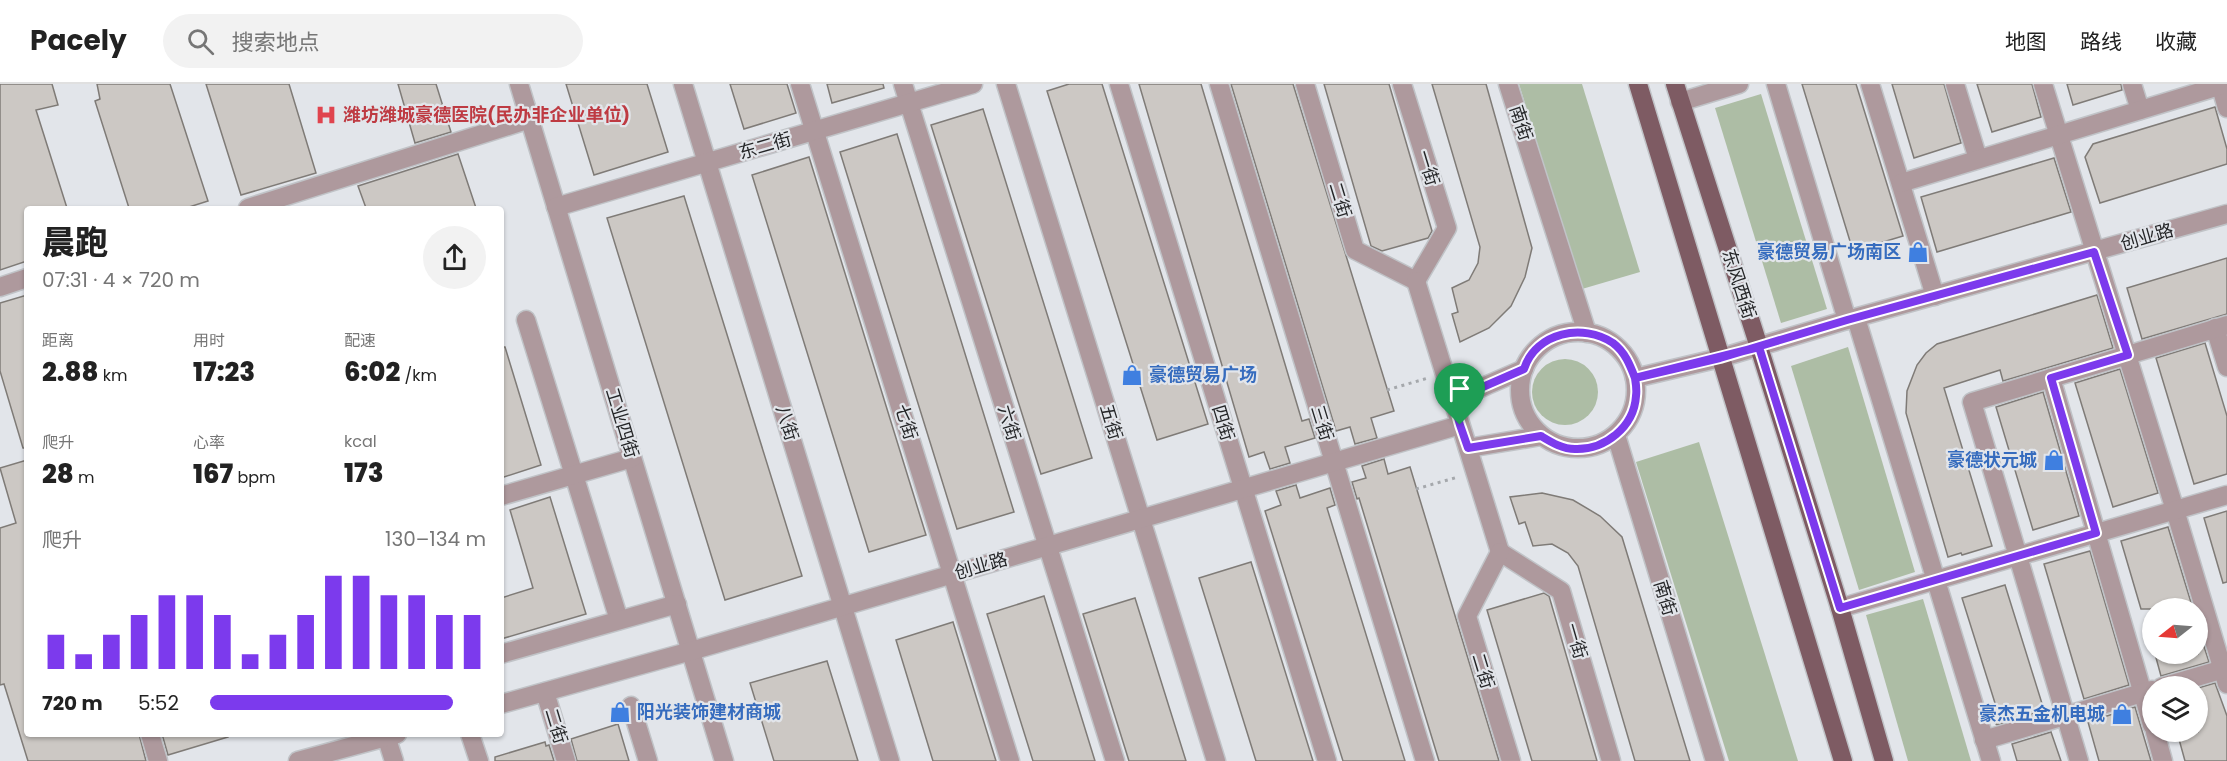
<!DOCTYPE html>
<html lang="zh">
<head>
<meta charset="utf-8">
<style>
  :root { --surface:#fff; --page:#f2f2f2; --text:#222; --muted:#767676; --line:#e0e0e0; --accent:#7c3aed }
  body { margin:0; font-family:Poppins,"Noto Sans SC",sans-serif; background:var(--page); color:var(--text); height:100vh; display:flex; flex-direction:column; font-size:22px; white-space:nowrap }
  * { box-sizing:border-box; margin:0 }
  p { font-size:20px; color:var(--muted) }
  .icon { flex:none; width:33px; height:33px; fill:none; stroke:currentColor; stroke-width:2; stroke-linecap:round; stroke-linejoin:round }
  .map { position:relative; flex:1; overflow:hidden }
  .sheet { position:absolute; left:24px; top:122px; width:480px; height:531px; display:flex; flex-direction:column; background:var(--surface); border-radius:6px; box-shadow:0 2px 4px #0004 }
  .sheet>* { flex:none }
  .needle { width:39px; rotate:253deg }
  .buttons { position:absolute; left:2142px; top:514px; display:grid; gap:12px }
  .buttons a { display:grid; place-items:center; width:66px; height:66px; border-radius:50%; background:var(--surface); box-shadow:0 2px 4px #0004; font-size:30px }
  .pin { position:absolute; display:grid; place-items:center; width:51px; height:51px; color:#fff; margin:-62px -26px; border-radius:50% 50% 50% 0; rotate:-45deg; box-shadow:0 0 6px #0007 }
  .pin .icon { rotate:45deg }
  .round { display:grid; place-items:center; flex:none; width:63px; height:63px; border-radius:32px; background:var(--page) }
  .overview { display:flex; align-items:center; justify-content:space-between; height:102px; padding:0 18px }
  h1 { font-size:33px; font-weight:800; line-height:45px }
  .figures { display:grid; grid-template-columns:repeat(3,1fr); gap:9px; height:102px; padding:6px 18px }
  .figures div { display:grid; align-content:center }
  .figures b { font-size:26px; font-weight:800 }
  .figures small { font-size:16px; font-weight:400 }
  .figures p { font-size:16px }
  .chart { height:168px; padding:12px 18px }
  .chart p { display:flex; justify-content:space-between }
  .chart svg { width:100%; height:108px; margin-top:6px; stroke:var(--accent); stroke-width:6 }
  ul { padding:0 18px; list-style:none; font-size:20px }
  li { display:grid; grid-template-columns:96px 72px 1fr; align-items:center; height:45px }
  li i { height:15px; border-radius:8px; background:var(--accent) }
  header { display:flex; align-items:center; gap:36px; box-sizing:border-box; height:84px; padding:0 30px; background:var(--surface); border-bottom:2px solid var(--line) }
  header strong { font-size:28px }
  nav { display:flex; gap:33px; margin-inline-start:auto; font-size:21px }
  .search { width:420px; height:54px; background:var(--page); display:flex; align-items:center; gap:15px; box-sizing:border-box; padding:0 21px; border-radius:33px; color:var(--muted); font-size:22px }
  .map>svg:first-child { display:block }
</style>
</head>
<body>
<header>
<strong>Pacely</strong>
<div class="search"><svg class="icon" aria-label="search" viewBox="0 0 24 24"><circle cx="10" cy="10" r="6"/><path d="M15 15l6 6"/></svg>搜索地点</div>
<nav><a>地图</a><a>路线</a><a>收藏</a></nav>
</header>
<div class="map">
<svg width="2227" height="677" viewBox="0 0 2227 677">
  <rect width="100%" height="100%" fill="#e2e5ea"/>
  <g fill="#adbda5">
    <polygon points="1519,0 1582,0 1640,188 1582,205"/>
    <polygon points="1761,10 1827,225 1781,239 1715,24"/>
    <polygon points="1848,263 1915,488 1859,506 1791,282"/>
    <circle cx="1565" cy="308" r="33"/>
    <polygon points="1699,358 1798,677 1729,677 1636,378"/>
    <polygon points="1923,515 1971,677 1908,677 1866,531"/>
  </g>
  <g fill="#ccc8c4" stroke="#7f7b77" stroke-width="1.5">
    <polygon points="0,0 52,0 58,21 36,26 67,124 27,124 27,177 0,186"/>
    <polygon points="97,0 170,0 208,117 186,124 129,124 95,17 100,15"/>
    <polygon points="206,0 289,0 316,89 241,111"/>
    <polygon points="398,0 436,0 451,48 415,59"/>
    <polygon points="566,0 647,0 668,68 594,91"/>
    <polygon points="730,0 787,0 796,29 744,45"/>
    <polygon points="827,0 883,0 884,4 832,19"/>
    <polygon points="1069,0 1102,0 1208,340 1157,356 1047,7"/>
    <polygon points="1139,0 1201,0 1302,337 1309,335 1315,354 1285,363 1290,379 1270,385 1264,368 1249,373"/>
    <polygon points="1231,0 1293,0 1394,327 1371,334 1377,354 1355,360 1350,343 1336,347"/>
    <polygon points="1324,0 1389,0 1432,147 1428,154 1382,167 1371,162"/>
    <polygon points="1432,0 1486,0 1532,164 1525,193 1511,222 1489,244 1460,258 1452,230 1458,228 1452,204 1469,196 1478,179 1480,163"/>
    <polygon points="1802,0 1856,0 1903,152 1853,167"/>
    <polygon points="1892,0 1944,0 1961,59 1914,74"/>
    <polygon points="1977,0 2032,0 2041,33 1992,48"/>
    <polygon points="2067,0 2121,0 2122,6 2073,21"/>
    <polygon points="2215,23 2227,65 2227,80 2100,119 2085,73 2093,60"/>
    <polygon points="983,25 1092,374 1041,390 931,41"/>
    <polygon points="897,50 1014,428 957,445 840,68"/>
    <polygon points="458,70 476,124 366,124 358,102"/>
    <polygon points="809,73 926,451 869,468 752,91"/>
    <polygon points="2054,74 2071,128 1937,168 1921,113"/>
    <polygon points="684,112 802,492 725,516 607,134"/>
    <polygon points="2227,174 2227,230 2142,255 2127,204"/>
    <polygon points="27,211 27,364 23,364 0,287 0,219"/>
    <polygon points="2097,211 2113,264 2003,297 2000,286 1944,304 1992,462 1962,471 1961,469 1948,473 1906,329 1907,307 1917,281 1926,269 1937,260"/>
    <polygon points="2205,259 2227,332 2227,390 2194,400 2156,274"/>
    <polygon points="501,263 505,263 541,381 501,394"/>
    <polygon points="2120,285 2158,409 2113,423 2075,299"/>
    <polygon points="2043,308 2079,432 2033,446 1996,323"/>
    <polygon points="1384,375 1388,390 1410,383 1499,677 1439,677 1359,414 1357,415 1352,398 1366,394 1362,382"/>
    <polygon points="27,376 27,650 139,650 146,677 28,677 4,600 0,601 0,444 16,439 0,384"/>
    <polygon points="1296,401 1300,414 1330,404 1335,421 1327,424 1405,677 1343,677 1265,427 1281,421 1276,407"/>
    <polygon points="1542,409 1573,416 1600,432 1622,453 1690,677 1635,677 1578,482 1568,469 1552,460 1533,462 1525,438 1519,440 1510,413"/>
    <polygon points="550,413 586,530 501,555 501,514 533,504 510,426"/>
    <polygon points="2227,427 2227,498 2223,499 2204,434"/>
    <polygon points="2168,443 2193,525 2141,525 2121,457"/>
    <polygon points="2090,467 2129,601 2084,615 2044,480"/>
    <polygon points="1251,478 1313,677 1256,677 1199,494"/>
    <polygon points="2005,501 2044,626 1997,641 1993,637 2000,635 1962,514"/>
    <polygon points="1544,509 1549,512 1597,677 1532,677 1487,526"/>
    <polygon points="1044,512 1095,677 1033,677 987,530"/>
    <polygon points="1135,514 1186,677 1129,677 1083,530"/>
    <polygon points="953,538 996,677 933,677 896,556"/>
    <polygon points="2198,547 2199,547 2209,578 2161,592 2155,570 2198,570"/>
    <polygon points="827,577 858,677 774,677 750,599"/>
    <polygon points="2215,599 2227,632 2227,677 2185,677 2177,648 2198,648 2198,604"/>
    <polygon points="2135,623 2151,677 2099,677 2088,638"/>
    <polygon points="618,640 629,677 577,677 571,655"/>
    <polygon points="2051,648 2061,677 2017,677 2012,660"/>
    <polygon points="162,650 227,650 228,653 168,671"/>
    <polygon points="545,658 546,662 549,661 554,677 495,677 495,673"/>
  </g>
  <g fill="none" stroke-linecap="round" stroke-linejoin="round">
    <defs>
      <g id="minor">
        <polyline points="519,0 724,677"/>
        <polyline points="683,0 890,677"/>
        <polyline points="800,0 1010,677"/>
        <polyline points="903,0 1115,677"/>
        <polyline points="1006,0 1216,677"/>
        <polyline points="1119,0 1327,677"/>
        <polyline points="1219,0 1425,677"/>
        <polyline points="1305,0 1355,166 1416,197"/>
        <polyline points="1402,0 1447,144 1416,197"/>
        <polyline points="1508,0 1587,249"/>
        <polyline points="1776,0 1847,236"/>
        <polyline points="1870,0 1935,212"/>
        <polyline points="1955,0 1978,75"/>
        <polyline points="2043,0 2175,426 2227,600"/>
        <polyline points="2132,0 2140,26"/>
        <polyline points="2220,0 2227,24"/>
        <polyline points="1680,18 1739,0"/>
        <polyline points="1901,99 2226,0"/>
        <polyline points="556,123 973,0"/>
        <polyline points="248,124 530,35"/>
        <polyline points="1416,197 1500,468"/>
        <polyline points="0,203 27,194"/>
        <polyline points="1856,234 1991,677"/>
        <polyline points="526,236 619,536"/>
        <polyline points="2215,244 2227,283"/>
        <circle cx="1578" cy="306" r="58"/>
        <polyline points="1635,294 1720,274 1847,236 2227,130"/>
        <polyline points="2051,294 2152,641"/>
        <polyline points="1453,316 1524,285"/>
        <polyline points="1616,351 1715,677"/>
        <polyline points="1468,364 1541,352"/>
        <polyline points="501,412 632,374"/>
        <polyline points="1500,468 1561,507 1611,677"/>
        <polyline points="1500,468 1467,532 1511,677"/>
        <polyline points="1840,524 2227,411"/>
        <polyline points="501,570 677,520"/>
        <polyline points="2162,603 2227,584"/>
        <polyline points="545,608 566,677"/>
        <polyline points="501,620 691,567 1460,341"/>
        <polyline points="631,622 648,677"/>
        <polyline points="2155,648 2163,677"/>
        <polyline points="150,650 158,677"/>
        <polyline points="470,650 479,677"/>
        <polyline points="386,652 394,677"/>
        <polyline points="1984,656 2152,606"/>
        <polyline points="298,677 397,650"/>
        <polyline points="2079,677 1972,318 2227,241"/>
      </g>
      <g id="major">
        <polyline points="1638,0 1843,677"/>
        <polyline points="1675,0 1759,263 1840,524 1884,677"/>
      </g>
    </defs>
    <use href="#minor" stroke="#c0c3c7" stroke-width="21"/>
    <use href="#major" stroke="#c0c3c7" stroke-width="21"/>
    <g stroke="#a5a8ac" stroke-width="3" stroke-dasharray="3 4.5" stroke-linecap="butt">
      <polyline points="1387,306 1428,294"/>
      <polyline points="1416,405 1458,393"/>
    </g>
    <use href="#minor" stroke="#ae999d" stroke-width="18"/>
    <use href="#major" stroke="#7e5b63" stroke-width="18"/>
  </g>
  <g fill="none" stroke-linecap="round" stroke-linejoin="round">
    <defs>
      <path id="route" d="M 1460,341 L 1468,364 L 1541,352 C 1551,358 1562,365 1575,365 C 1605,366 1634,343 1636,312 C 1637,306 1636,300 1635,294 L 1720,274 L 1847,236 L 2094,168 L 2128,271 L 2051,294 L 2096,449 L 1840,524 L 1759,263 L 1635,294 C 1630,281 1625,268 1613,259 C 1583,239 1536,248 1524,285 L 1453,316 L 1460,341"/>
    </defs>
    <use href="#route" stroke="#fff" stroke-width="12"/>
    <use href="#route" stroke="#7c3aed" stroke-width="8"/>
  </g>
  <defs>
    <symbol id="hospital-bare" viewBox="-9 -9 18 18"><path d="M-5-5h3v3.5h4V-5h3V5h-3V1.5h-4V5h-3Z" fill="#e0444e" stroke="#e2e5ea" stroke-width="2.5" paint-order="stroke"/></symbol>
    <symbol id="shop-bare" viewBox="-9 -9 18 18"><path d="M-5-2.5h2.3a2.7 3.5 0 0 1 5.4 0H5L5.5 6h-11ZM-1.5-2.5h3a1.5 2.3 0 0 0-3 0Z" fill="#3f7fe0" stroke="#e2e5ea" stroke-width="2.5" paint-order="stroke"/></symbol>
  </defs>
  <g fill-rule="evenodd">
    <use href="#hospital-bare" x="311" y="16" width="30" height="30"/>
    <use href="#shop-bare" x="1903" y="153" width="30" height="30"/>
    <use href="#shop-bare" x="1117" y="276" width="30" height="30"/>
    <use href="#shop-bare" x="2039" y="361" width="30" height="30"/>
    <use href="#shop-bare" x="605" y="613" width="30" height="30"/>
    <use href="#shop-bare" x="2107" y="615" width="30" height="30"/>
  </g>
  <g text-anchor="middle" stroke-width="4.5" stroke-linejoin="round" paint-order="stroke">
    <g font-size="18" font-weight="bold" fill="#be3a42" stroke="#e2e5ea" text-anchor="start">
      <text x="343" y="37">潍坊潍城豪德医院(民办非企业单位)</text>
    </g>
    <g font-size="18" fill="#252628" stroke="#e2e5ea">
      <text transform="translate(1521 39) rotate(72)" y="6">南街</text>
      <text transform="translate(765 62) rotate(-16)" y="6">东二街</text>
      <text transform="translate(1428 84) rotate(73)" y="6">一街</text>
      <text transform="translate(1340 116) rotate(73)" y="6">二街</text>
      <text transform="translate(2147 153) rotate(-16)" y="6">创业路</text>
      <text transform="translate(1739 200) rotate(72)" y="6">东风西街</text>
      <text transform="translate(906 338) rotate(73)" y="6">七街</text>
      <text transform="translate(1111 338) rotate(73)" y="6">五街</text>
      <text transform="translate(622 339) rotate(73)" y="6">工业四街</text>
      <text transform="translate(787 339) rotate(73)" y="6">八街</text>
      <text transform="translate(1009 339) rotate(73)" y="6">六街</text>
      <text transform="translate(1223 339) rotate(73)" y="6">四街</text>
      <text transform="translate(1322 339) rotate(73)" y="6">三街</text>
      <text transform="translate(981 482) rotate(-16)" y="6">创业路</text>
      <text transform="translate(1665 514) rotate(73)" y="6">南街</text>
      <text transform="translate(1576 557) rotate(74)" y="6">一街</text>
      <text transform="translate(1483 587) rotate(73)" y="6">二街</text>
      <text transform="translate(556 642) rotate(73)" y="6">二街</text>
    </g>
    <g font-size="18" font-weight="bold" fill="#366cbe" stroke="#e2e5ea" text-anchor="end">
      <text x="1901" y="174">豪德贸易广场南区</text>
      <text x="1149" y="297" text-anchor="start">豪德贸易广场</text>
      <text x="2037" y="382">豪德状元城</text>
      <text x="637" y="634" text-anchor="start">阳光装饰建材商城</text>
      <text x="2105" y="636">豪杰五金机电城</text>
    </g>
  </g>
</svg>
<div class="buttons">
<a><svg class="needle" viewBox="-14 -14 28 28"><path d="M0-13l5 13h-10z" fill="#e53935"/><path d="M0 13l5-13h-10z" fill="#767676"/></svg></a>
<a><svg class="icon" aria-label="layers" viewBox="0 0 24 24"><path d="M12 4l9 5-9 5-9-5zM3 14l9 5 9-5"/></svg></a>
</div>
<div class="pin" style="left:1460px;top:341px;background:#1e9e55"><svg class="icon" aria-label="arrive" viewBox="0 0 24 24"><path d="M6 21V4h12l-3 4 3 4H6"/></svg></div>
<section class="sheet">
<div class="overview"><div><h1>晨跑</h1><p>07:31 · 4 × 720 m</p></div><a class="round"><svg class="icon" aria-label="share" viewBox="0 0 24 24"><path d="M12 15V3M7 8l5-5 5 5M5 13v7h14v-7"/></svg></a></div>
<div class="figures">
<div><p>距离</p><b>2.88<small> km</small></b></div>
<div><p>用时</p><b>17:23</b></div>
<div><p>配速</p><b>6:02<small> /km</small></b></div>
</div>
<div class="figures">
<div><p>爬升</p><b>28<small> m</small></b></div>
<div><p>心率</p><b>167<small> bpm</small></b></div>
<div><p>kcal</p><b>173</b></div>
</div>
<div class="chart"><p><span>爬升</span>130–134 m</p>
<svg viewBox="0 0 160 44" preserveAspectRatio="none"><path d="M5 44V30M15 44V38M25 44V30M35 44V22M45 44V14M55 44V14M65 44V22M75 44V38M85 44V30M95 44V22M105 44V6M115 44V6M125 44V14M135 44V14M145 44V22M155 44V22"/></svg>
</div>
<ul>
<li><b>720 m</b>5:52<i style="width:88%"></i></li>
</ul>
</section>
</div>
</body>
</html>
